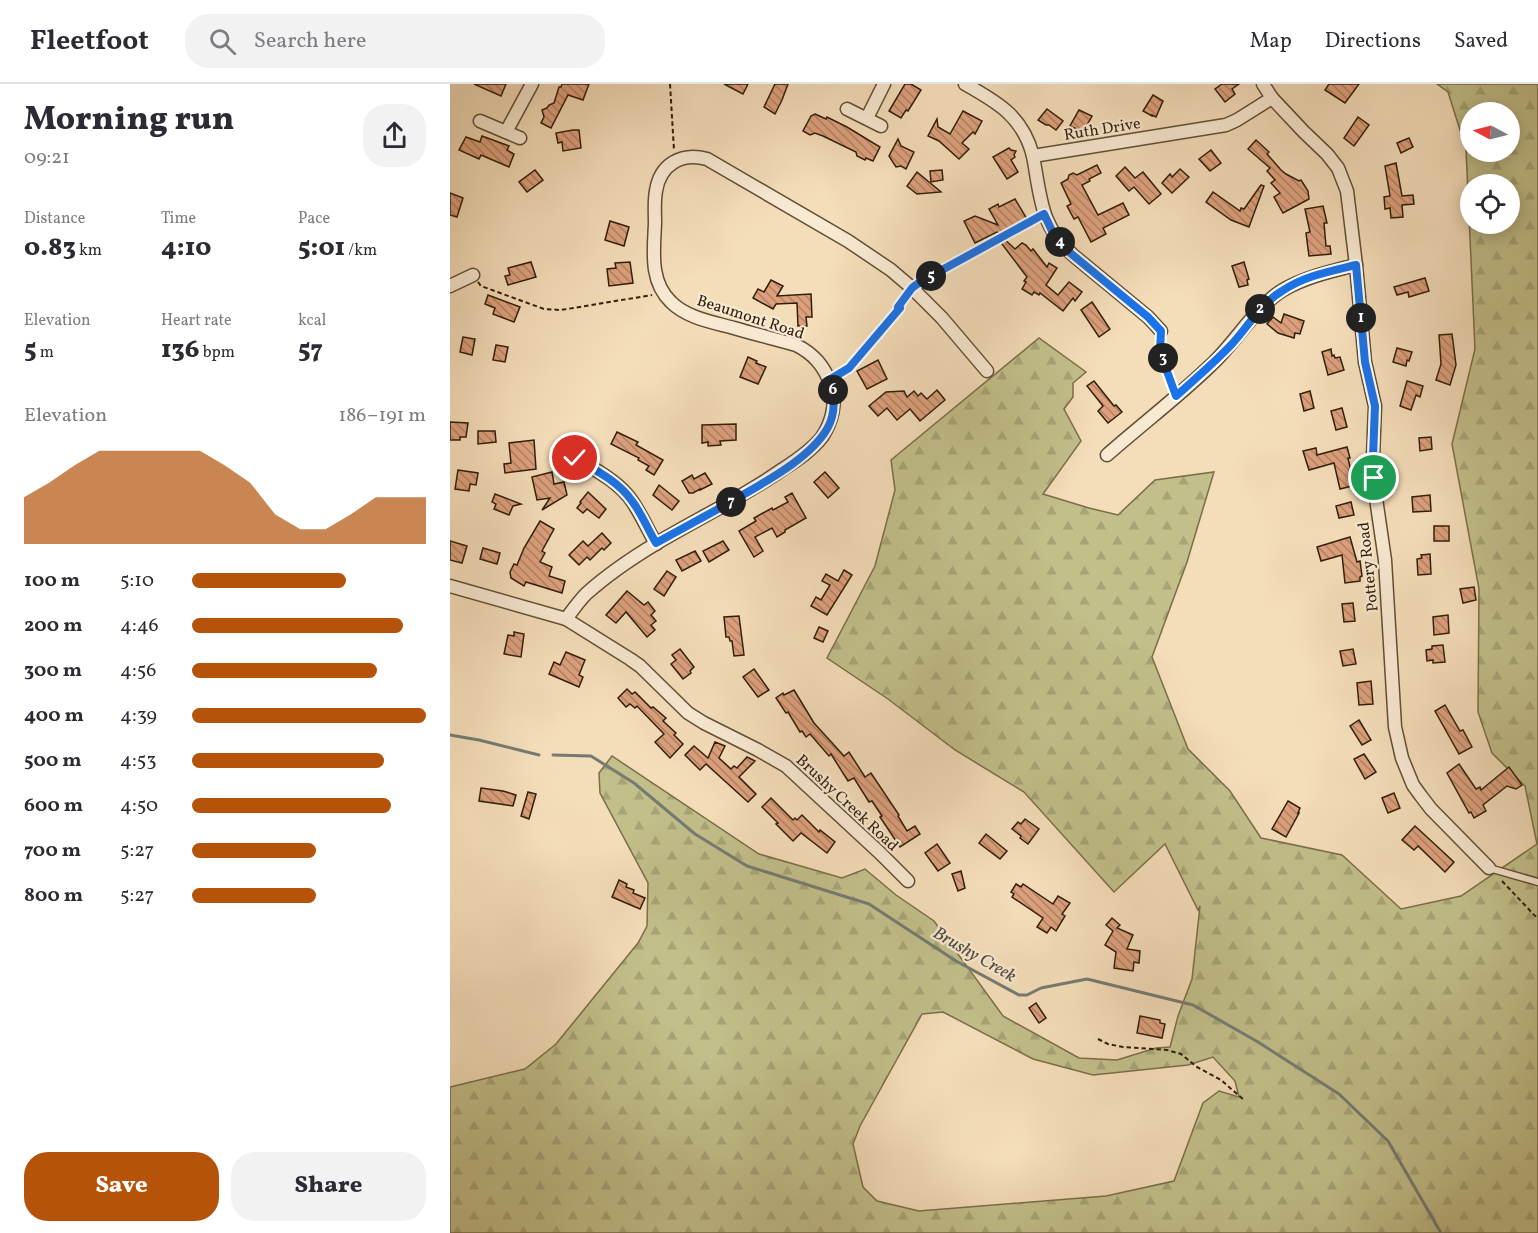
<!DOCTYPE html>
<html lang="en">
<head>
<meta charset="utf-8">
<style>
  :root { --surface:#fff; --page:#f2f2f3; --text:#2b2b33; --muted:#7c7c81; --line:#e1e1e2; --accent:#b45309 }
  body { margin:0; font-family:Vollkorn,serif; background:var(--page); color:var(--text); height:100vh; display:flex; flex-direction:column; font-size:22px; white-space:nowrap }
  * { box-sizing:border-box; margin:0 }
  p { font-size:20px; color:var(--muted) }
  .icon { flex:none; width:33px; height:33px; fill:none; stroke:currentColor; stroke-width:2; stroke-linecap:round; stroke-linejoin:round }
  .map { position:relative; flex:1; overflow:hidden }
  .details { display:flex; flex-direction:column; background:var(--surface); width:450px }
  .details>* { flex:none }
  .needle { width:39px; rotate:277deg }
  .buttons { position:absolute; left:1010px; top:18px; display:grid; gap:12px }
  .buttons a { display:grid; place-items:center; width:60px; height:60px; border-radius:50%; background:var(--surface); box-shadow:0 3px 15px #0003; font-size:30px }
  .pin { position:absolute; display:grid; place-items:center; width:51px; height:51px; color:#fff; margin:-26px; border:3px solid #fff; border-radius:50%; box-shadow:0 2px 6px #0007 }
  .km { position:absolute; width:30px; height:30px; margin:-15px; border-radius:50%; background:#222; color:#fff; font-size:16px; line-height:30px; text-align:center }
  .round { display:grid; place-items:center; flex:none; width:63px; height:63px; border-radius:24px; background:var(--page) }
  .summary { display:flex; align-items:center; justify-content:space-between; height:102px; padding:0 24px }
  h1 { font-size:33px; font-weight:800; line-height:45px }
  .metrics { display:grid; grid-template-columns:repeat(3,1fr); gap:9px; height:102px; padding:6px 24px }
  .metrics div { display:grid; align-content:center }
  .metrics b { font-size:26px; font-weight:800 }
  .metrics small { font-size:16px; font-weight:400 }
  .metrics p { font-size:16px }
  .chart { height:168px; padding:12px 24px }
  .chart p { display:flex; justify-content:space-between }
  .chart svg { width:100%; height:108px; margin-top:6px; fill:var(--accent); opacity:.7 }
  .action { display:flex; gap:12px; margin-top:auto; padding:12px 24px }
  .action a { flex:1; height:69px; border-radius:24px; background:var(--accent); color:#fff; font-size:24px; font-weight:800; line-height:69px; text-align:center }
  .action a+a { background:var(--page); color:var(--text) }
  ul { padding:0 24px; list-style:none; font-size:20px }
  li { display:grid; grid-template-columns:96px 72px 1fr; align-items:center; height:45px }
  li i { height:15px; border-radius:8px; background:var(--accent) }
  header { display:flex; align-items:center; gap:36px; box-sizing:border-box; height:84px; padding:0 30px; background:var(--surface); border-bottom:2px solid var(--line) }
  header strong { font-size:28px }
  nav { display:flex; gap:33px; margin-inline-start:auto; font-size:21px }
  .search { width:420px; height:54px; background:var(--page); display:flex; align-items:center; gap:15px; box-sizing:border-box; padding:0 21px; border-radius:24px; color:var(--muted); font-size:22px }
  main { display:flex; flex:1; min-height:0 }
  .map>svg:first-child { display:block }
</style>
</head>
<body>
<header>
<strong>Fleetfoot</strong>
<div class="search"><svg class="icon" aria-label="search" viewBox="0 0 24 24"><circle cx="10" cy="10" r="6"/><path d="M15 15l6 6"/></svg>Search here</div>
<nav><a>Map</a><a>Directions</a><a>Saved</a></nav>
</header>
<main>
<section class="details">
<div class="summary"><div><h1>Morning run</h1><p>09:21</p></div><a class="round"><svg class="icon" aria-label="share" viewBox="0 0 24 24"><path d="M12 15V3M7 8l5-5 5 5M5 13v7h14v-7"/></svg></a></div>
<div class="metrics">
<div><p>Distance</p><b>0.83<small> km</small></b></div>
<div><p>Time</p><b>4:10</b></div>
<div><p>Pace</p><b>5:01<small> /km</small></b></div>
</div>
<div class="metrics">
<div><p>Elevation</p><b>5<small> m</small></b></div>
<div><p>Heart rate</p><b>136<small> bpm</small></b></div>
<div><p>kcal</p><b>57</b></div>
</div>
<div class="chart"><p><span>Elevation</span>186–191 m</p>
<svg viewBox="0 0 160 44" preserveAspectRatio="none"><path d="M0 44V25L10 19L20 12L30 6L40 6L50 6L60 6L70 6L80 12L90 19L100 32L110 38L120 38L130 32L140 25L150 25L160 25V44z"/></svg>
</div>
<ul>
<li><b>100 m</b>5:10<i style="width:66%"></i></li>
<li><b>200 m</b>4:46<i style="width:90%"></i></li>
<li><b>300 m</b>4:56<i style="width:79%"></i></li>
<li><b>400 m</b>4:39<i style="width:100%"></i></li>
<li><b>500 m</b>4:53<i style="width:82%"></i></li>
<li><b>600 m</b>4:50<i style="width:85%"></i></li>
<li><b>700 m</b>5:27<i style="width:53%"></i></li>
<li><b>800 m</b>5:27<i style="width:53%"></i></li>
</ul>
<div class="action"><a>Save</a><a>Share</a></div>
</section>
<div class="map">
<svg width="1088" height="1149" viewBox="0 0 1088 1149">
  <defs>
    <pattern id="forest-firs" width="22" height="20" patternUnits="userSpaceOnUse" patternTransform="scale(1.5)"><rect width="22" height="20" fill="#c2bf8a"/><path d="M5 1l3.5 6h-7zM16 11l3.5 6h-7z" fill="#a7a476"/></pattern>
    <pattern id="building-back-hatch" width="6" height="6" patternUnits="userSpaceOnUse" patternTransform="scale(1.5)"><rect width="6" height="6" fill="#dca07d"/><path d="M-1 5l2 2M0 0l6 6M5-1l2 2" fill="none" stroke="#b38264"/></pattern>
  </defs>
  <rect width="100%" height="100%" fill="#f4ddb9"/>
  <filter id="stains"><feTurbulence type="fractalNoise" baseFrequency=".00333" numOctaves="4"/><feColorMatrix values="0 0 0 0 .2 0 0 0 0 .09 0 0 0 0 .02 0 0 0 .5 -.17"/></filter>
  <radialGradient id="worn" r=".72"><stop offset=".6" stop-color="#630" stop-opacity="0"/><stop offset="1" stop-color="#630" stop-opacity=".3"/></radialGradient>
  <path fill="url(#forest-firs)" stroke="#7a6e49" stroke-width="1.5" fill-rule="evenodd" d="M 987,0 L 1088,0 L 1088,1149 L 0,1149 L 0,1003 L 75,985 L 106,960 L 188,859 L 197,842 L 198,799 L 150,709 L 149,689 L 162,672 L 309,770 L 392,794 L 415,785 L 446,811 L 484,837 L 553,932 L 629,974 L 667,976 L 706,964 L 720,963 L 728,932 L 742,895 L 750,822 L 748,826 L 715,760 L 664,808 L 574,708 L 505,666 L 438,615 L 377,574 L 425,482 L 445,406 L 441,376 L 589,254 L 636,288 L 623,299 L 623,313 L 614,325 L 631,357 L 593,410 L 639,424 L 668,431 L 705,396 L 764,388 L 737,478 L 702,573 L 738,665 L 780,707 L 811,754 L 892,771 L 951,825 L 1011,812 L 1087,760 L 1075,702 L 1042,669 L 1028,628 L 1029,505 L 1002,360 L 1025,265 L 1016,65 L 998,8 ZM 1020,28 L 1059,28 L 1059,68 L 1020,68 ZM 1020,100 L 1059,100 L 1059,140 L 1020,140 ZM 493,928 L 583,975 L 643,991 L 738,981 L 763,973 L 785,997 L 789,1013 L 769,1007 L 753,1019 L 724,1097 L 656,1112 L 469,1127 L 427,1117 L 413,1103 L 403,1060 L 410,1042 L 472,930 Z"/>
  <g fill="none" stroke-linecap="round" stroke-linejoin="round">
    <g stroke="#757b73" stroke-width="3">
      <polyline points="0,651 29,656 89,671"/>
      <polyline points="103,671 141,672 184,699 245,750 297,782 419,820 506,877 569,911 577,911 591,904 637,895 743,921 808,958 889,1010 938,1057 991,1149"/>
    </g>
  </g>
  <g fill="url(#building-back-hatch)" stroke="#321e08" stroke-width="1.5">
    <polygon points="24,0 56,0 51,12"/>
    <polygon points="112,0 139,0 133,16 118,11 101,44 91,39 94,33 92,26 97,24 99,21 104,19 109,3 111,3"/>
    <polygon points="274,0 298,0 293,10"/>
    <polygon points="325,0 338,0 332,16 325,30 314,23"/>
    <polygon points="455,0 461,0 471,6 458,27 456,26 451,34 439,27"/>
    <polygon points="772,0 789,0 782,5 785,10 775,18 765,5"/>
    <polygon points="879,0 909,0 895,19 875,6"/>
    <polygon points="703,11 713,17 706,33 702,31 702,32 693,27"/>
    <polygon points="597,25 613,37 606,46 599,41 596,41 588,36"/>
    <polygon points="629,26 642,32 633,48 620,42"/>
    <polygon points="513,27 532,37 525,50 523,48 512,59 519,65 509,75 489,57 478,52 487,35 488,43 500,50"/>
    <polygon points="365,30 376,35 377,33 397,43 430,63 423,77 416,74 415,76 407,72 406,68 373,52 365,49 360,51 353,47 361,32"/>
    <polygon points="908,33 919,41 904,62 894,54"/>
    <polygon points="123,46 129,46 131,64 113,67 112,58 108,59 106,49"/>
    <polygon points="32,52 59,62 57,66 64,70 59,83 31,71 29,75 9,66 16,53 30,58"/>
    <polygon points="959,54 963,63 951,69 947,59"/>
    <polygon points="448,55 451,62 464,68 456,85 451,82 446,83 439,72"/>
    <polygon points="806,56 819,68 817,70 831,86 836,90 849,97 851,96 858,107 859,115 833,129 824,113 830,109 821,99 825,96 817,87 820,84 798,65"/>
    <polygon points="559,64 561,66 566,67 564,71 565,73 561,76 568,88 557,95 543,73"/>
    <polygon points="761,66 771,79 760,87 749,75"/>
    <polygon points="946,79 952,112 963,111 964,120 952,121 953,133 941,134 940,124 935,125 934,113 940,112 935,82"/>
    <polygon points="647,81 651,89 639,95 640,97 632,101 648,131 673,119 679,131 653,144 656,150 641,158 628,133 624,135 617,122 621,120 611,99 618,95 619,91 623,89 627,91"/>
    <polygon points="675,83 685,94 693,88 711,110 699,120 684,103 679,107 666,92"/>
    <polygon points="730,85 739,93 722,109 712,99 720,90 722,93"/>
    <polygon points="85,86 93,96 77,108 69,98"/>
    <polygon points="492,86 493,96 481,98 480,87"/>
    <polygon points="467,88 491,108 467,110 457,102"/>
    <polygon points="811,101 814,102 799,143 781,136 756,118 763,108 790,127 791,124 794,125"/>
    <polygon points="0,109 13,114 7,133 0,131"/>
    <polygon points="565,115 577,135 557,145 561,147 549,153 547,148 525,159 514,137 525,132 548,141 539,125 548,120 549,123"/>
    <polygon points="873,122 877,139 874,139 876,162 880,162 881,170 859,172 856,149 860,148 855,125"/>
    <polygon points="160,137 179,143 174,162 155,156"/>
    <polygon points="552,153 565,165 572,159 576,161 581,167 583,165 597,183 599,179 607,184 596,201 608,211 619,198 632,208 625,217 623,214 613,227 590,209 589,211 584,208 582,211 572,205 576,198 574,197 577,193 549,156"/>
    <polygon points="81,178 86,193 58,201 55,192 60,191 58,184"/>
    <polygon points="180,178 183,199 159,202 157,185 166,184 165,179"/>
    <polygon points="794,178 799,195 797,196 798,201 789,203 782,182"/>
    <polygon points="975,194 979,207 959,213 958,208 947,211 944,203"/>
    <polygon points="321,196 333,202 327,212 361,210 362,233 356,233 357,242 348,242 347,219 326,220 323,225 303,214 308,205 314,208"/>
    <polygon points="38,211 70,223 64,238 43,230 45,224 35,220"/>
    <polygon points="642,218 660,245 649,253 631,226"/>
    <polygon points="834,230 854,237 850,250 845,249 844,254 828,249 817,240 823,233 831,239"/>
    <polygon points="1002,250 1006,281 1000,301 986,296 991,280 989,251"/>
    <polygon points="13,253 25,255 22,271 10,268"/>
    <polygon points="46,261 58,263 55,278 43,276"/>
    <polygon points="947,264 962,268 959,277 957,276 956,282 943,278"/>
    <polygon points="881,265 882,272 884,271 885,274 890,273 894,286 878,291 872,268"/>
    <polygon points="298,273 307,277 306,279 316,283 308,300 290,293"/>
    <polygon points="428,276 437,295 417,305 407,287"/>
    <polygon points="644,297 664,322 666,321 672,328 658,339 648,327 653,322 637,302"/>
    <polygon points="957,297 973,302 970,313 966,311 961,326 950,322"/>
    <polygon points="487,306 495,316 470,337 460,325 447,336 437,324 428,332 419,322 436,308 454,307 457,313 464,307 468,312 471,309 477,315"/>
    <polygon points="860,307 864,324 854,327 850,310"/>
    <polygon points="892,324 897,343 886,346 881,327"/>
    <polygon points="0,338 18,339 16,353 10,353 10,356 0,356"/>
    <polygon points="286,340 286,356 270,357 271,361 258,362 258,358 252,359 252,341"/>
    <polygon points="28,347 45,347 46,358 28,360"/>
    <polygon points="167,348 188,358 186,361 213,376 204,391 196,386 199,382 188,376 189,374 161,360"/>
    <polygon points="981,353 982,365 970,367 969,354"/>
    <polygon points="84,356 86,385 55,389 54,380 61,379 59,359"/>
    <polygon points="897,363 900,374 898,374 902,392 900,393 902,402 890,405 884,379 859,386 853,367 866,364 867,371"/>
    <polygon points="8,386 28,389 26,401 20,400 19,407 5,405"/>
    <polygon points="102,388 104,400 114,398 117,411 92,426 100,414 87,416 82,393"/>
    <polygon points="375,388 389,404 378,414 364,398"/>
    <polygon points="255,389 262,400 250,406 250,405 243,409 239,409 232,397 242,391 244,395"/>
    <polygon points="209,401 229,417 222,426 203,411"/>
    <polygon points="138,408 156,425 149,434 137,425 133,429 127,424 131,419 130,418"/>
    <polygon points="342,409 356,434 335,446 335,448 327,453 322,444 305,453 313,467 304,473 289,447 306,437 304,434 322,424 323,426 338,418 335,413"/>
    <polygon points="45,410 71,420 63,422 59,431 44,425 46,420 42,418"/>
    <polygon points="980,411 981,427 963,428 962,413"/>
    <polygon points="901,418 904,431 889,434 886,422"/>
    <polygon points="90,437 104,445 92,467 95,469 90,478 102,483 99,492 115,497 112,509 76,498 74,502 61,494 60,488 64,480 67,481 74,464"/>
    <rect x="984" y="442" width="15" height="15"/>
    <polygon points="152,449 161,459 154,466 152,464 140,476 137,473 129,481 119,471 133,457 138,462"/>
    <polygon points="900,453 907,478 910,477 912,492 910,493 910,497 895,499 892,471 871,477 867,463"/>
    <polygon points="0,457 17,462 12,479 0,476"/>
    <polygon points="273,457 279,466 259,478 253,467"/>
    <polygon points="33,464 50,469 47,480 30,475"/>
    <polygon points="245,467 251,477 232,487 226,476"/>
    <polygon points="980,470 981,490 968,491 967,475 972,474 971,471"/>
    <polygon points="394,486 402,491 377,531 361,522 366,513 371,516 380,501 372,497 376,490 388,497"/>
    <polygon points="217,487 226,493 214,512 204,505"/>
    <polygon points="1024,503 1026,516 1013,519 1010,505"/>
    <polygon points="177,507 194,521 198,518 205,527 201,531 206,537 201,541 205,546 197,553 176,528 166,539 156,531"/>
    <polygon points="903,519 905,537 894,538 892,520"/>
    <polygon points="998,531 999,549 984,551 983,533"/>
    <polygon points="289,532 294,571 284,572 282,557 280,557 279,553 276,553 274,533"/>
    <polygon points="369,543 378,547 373,558 364,554"/>
    <polygon points="64,548 74,550 71,573 54,570 58,551 64,552"/>
    <polygon points="993,561 995,578 983,579 983,576 977,577 976,566 982,565 982,562"/>
    <polygon points="230,565 244,583 240,587 241,589 233,595 221,580 226,576 222,571"/>
    <polygon points="903,565 906,580 893,582 890,567"/>
    <polygon points="116,568 135,576 129,591 133,593 129,603 99,590 104,578 110,581"/>
    <polygon points="304,585 319,606 308,613 293,593"/>
    <polygon points="921,597 923,620 909,621 907,599"/>
    <polygon points="177,605 182,610 185,608 201,624 203,623 216,634 213,637 226,649 224,651 233,660 220,674 205,658 214,650 187,622 185,624 180,620 176,623 168,614"/>
    <polygon points="344,606 364,639 394,672 399,668 415,693 421,689 449,731 448,732 457,747 465,742 470,750 450,763 430,733 432,732 422,717 419,718 404,694 398,697 381,670 379,672 360,650 356,653 352,647 350,648 338,628 336,629 326,614 333,609 334,611"/>
    <polygon points="995,621 1010,647 1013,646 1022,663 1009,670 985,627"/>
    <polygon points="909,636 921,656 912,661 900,642"/>
    <polygon points="265,658 275,662 269,674 281,685 284,682 287,684 297,673 305,677 289,693 306,710 298,718 256,680 250,686 235,671 244,662 258,674"/>
    <polygon points="914,670 926,688 915,695 904,675"/>
    <polygon points="1009,680 1026,705 1030,703 1031,706 1059,683 1072,701 1066,705 1057,702 1033,721 1036,727 1024,734 1021,728 1019,729 997,689"/>
    <polygon points="31,704 53,707 66,711 63,722 29,717"/>
    <polygon points="78,708 86,710 79,735 71,732"/>
    <polygon points="944,709 950,724 938,729 932,714"/>
    <polygon points="321,714 343,736 345,734 347,736 352,731 369,748 370,746 385,758 377,769 351,749 343,757 326,740 328,739 312,723"/>
    <polygon points="838,717 850,724 848,729 849,729 836,753 822,745"/>
    <polygon points="575,735 589,745 578,760 570,754 571,752 562,745 568,738 571,740"/>
    <polygon points="965,742 1004,778 995,788 968,762 964,766 952,756"/>
    <polygon points="536,750 557,767 550,775 529,759"/>
    <polygon points="487,760 500,779 488,787 475,769"/>
    <polygon points="511,787 515,804 508,807 502,790"/>
    <polygon points="169,796 177,800 176,803 184,806 183,809 195,814 190,825 162,813"/>
    <polygon points="566,800 571,803 573,800 603,820 608,812 620,819 612,830 615,832 606,847 601,843 597,849 587,843 593,834 562,813 564,810 561,808"/>
    <polygon points="662,834 670,841 667,844 683,851 677,865 690,867 689,879 684,878 683,887 664,884 666,868 655,861 663,847 656,841"/>
    <polygon points="586,919 596,934 589,939 579,924"/>
    <polygon points="690,932 710,936 710,939 715,940 712,954 687,949"/>
  </g>
  <g fill="none" stroke-linecap="round" stroke-linejoin="round">
    <defs>
      <polyline id="service" points="1039,784 1088,798"/>
      <g id="minor">
        <path d="M 515,0 C 549,19 573,33 583,72 L 776,41 L 787,36 L 822,14"/>
        <polyline points="813,0 822,14 854,48 877,70 888,84 897,107 906,181 915,278 925,322 923,373 923,394 935,476 945,643 952,674 963,701 971,712 981,725 1039,784"/>
        <polyline points="397,25 431,42"/>
        <polyline points="417,34 434,0"/>
        <polyline points="30,37 70,54"/>
        <polyline points="56,48 82,0"/>
        <path d="M 583,72 C 591,115 590,142 624,172 L 698,233 L 711,247"/>
        <polyline points="0,202 23,191"/>
        <path d="M 657,371 C 691,341 728,313 761,281 C 785,259 806,222 833,206 C 855,193 882,187 906,181"/>
        <path d="M 125,373 C 145,386 168,397 182,417 C 191,430 198,446 206,460"/>
        <polyline points="0,502 116,535 180,575 190,582 238,629 254,639 308,666 336,682 430,769 458,797"/>
        <path d="M 116,535 C 122,527 129,517 136,510 C 157,491 182,474 207,459 C 249,434 293,413 333,385 C 347,376 362,366 372,353 C 382,338 387,319 381,301 C 374,282 364,270 346,261 C 325,255 304,250 284,244 C 262,238 237,234 221,218 C 199,197 204,166 205,139 C 205,129 204,117 206,107 C 210,80 232,68 257,75 L 398,157 L 441,186 L 462,204 L 492,234 L 537,287"/>
      </g>
    </defs>
    <use href="#service" stroke="#624e34" stroke-width="9"/>
    <use href="#minor" stroke="#624e34" stroke-width="15"/>
    <g stroke="#321e08" stroke-width="2" stroke-dasharray="4.5 3" stroke-linecap="butt">
      <polyline points="220,0 224,66"/>
      <polyline points="28,198 31,202 94,225 111,226 202,211"/>
      <polyline points="470,198 586,135"/>
      <polyline points="710,259 710,268 723,302"/>
      <polyline points="389,290 399,284 450,224 448,223 456,213"/>
      <polyline points="1052,797 1088,835"/>
      <polyline points="648,955 658,960 673,963 717,966 731,970 747,983 771,996 794,1016"/>
    </g>
    <use href="#service" stroke="#f8e9d2" stroke-width="6"/>
    <use href="#minor" stroke="#f8e9d2" stroke-width="12"/>
  </g>
  <g fill="none" stroke-linecap="round" stroke-linejoin="round">
    <defs>
      <path id="route" d="M 125,374 C 145,386 168,397 182,417 C 192,430 198,446 206,459 C 230,446 255,432 279,419 C 309,401 359,376 377,345 C 386,329 385,312 379,296 L 399,284 L 450,224 L 448,223 L 462,204 L 470,198 L 594,130 L 604,151 L 613,163 L 698,233 L 711,247 L 710,268 L 726,312 C 745,295 764,279 781,261 C 798,243 810,220 832,207 C 854,192 881,187 906,181 L 915,278 L 925,322 L 923,373 L 924,394"/>
    </defs>
    <use href="#route" stroke="#fff" stroke-width="12"/>
    <use href="#route" stroke="#1a73e8" stroke-width="8"/>
  </g>
  <g text-anchor="middle" stroke-width="4.5" stroke-linejoin="round" paint-order="stroke">
    <g font-size="16" fill="#321e08" stroke="#f8e9d2">
      <text transform="translate(652 44) rotate(-9)" y="6">Ruth Drive</text>
      <text transform="translate(301 232) rotate(18)" y="6">Beaumont Road</text>
      <text transform="translate(917 483) rotate(-96)" y="6">Pottery Road</text>
      <text transform="translate(398 718) rotate(43)" y="6">Brushy Creek Road</text>
    </g>
    <g font-size="18" font-style="italic" fill="#534c3e" stroke="#f8e9d2">
      <text transform="translate(525 870) rotate(30)" y="6">Brushy Creek</text>
    </g>
  </g>
  <rect width="100%" height="100%" filter="url(#stains)"/>
  <rect width="100%" height="100%" fill="url(#worn)"/>
</svg>
<div class="buttons">
<a><svg class="needle" viewBox="-14 -14 28 28"><path d="M0-13l5 13h-10z" fill="#e53935"/><path d="M0 13l5-13h-10z" fill="#7c7c81"/></svg></a>
<a><svg class="icon" aria-label="locate" viewBox="0 0 24 24"><circle cx="12" cy="12" r="6"/><path d="M12 2v4M12 18v4M2 12h4M18 12h4"/></svg></a>
</div>
<div class="pin" style="left:924px;top:394px;background:#1e9e55"><svg class="icon" aria-label="arrive" viewBox="0 0 24 24"><path d="M6 21V4h12l-3 4 3 4H6"/></svg></div>
<div class="pin" style="left:125px;top:374px;background:#d93025"><svg class="icon" aria-label="check" viewBox="0 0 24 24"><path d="M5 12l5 5 9-10"/></svg></div>
<b class="km" style="left:911px;top:234px">1</b>
<b class="km" style="left:810px;top:225px">2</b>
<b class="km" style="left:713px;top:274px">3</b>
<b class="km" style="left:610px;top:158px">4</b>
<b class="km" style="left:481px;top:192px">5</b>
<b class="km" style="left:383px;top:306px">6</b>
<b class="km" style="left:281px;top:418px">7</b>
</div>
</main>
</body>
</html>
